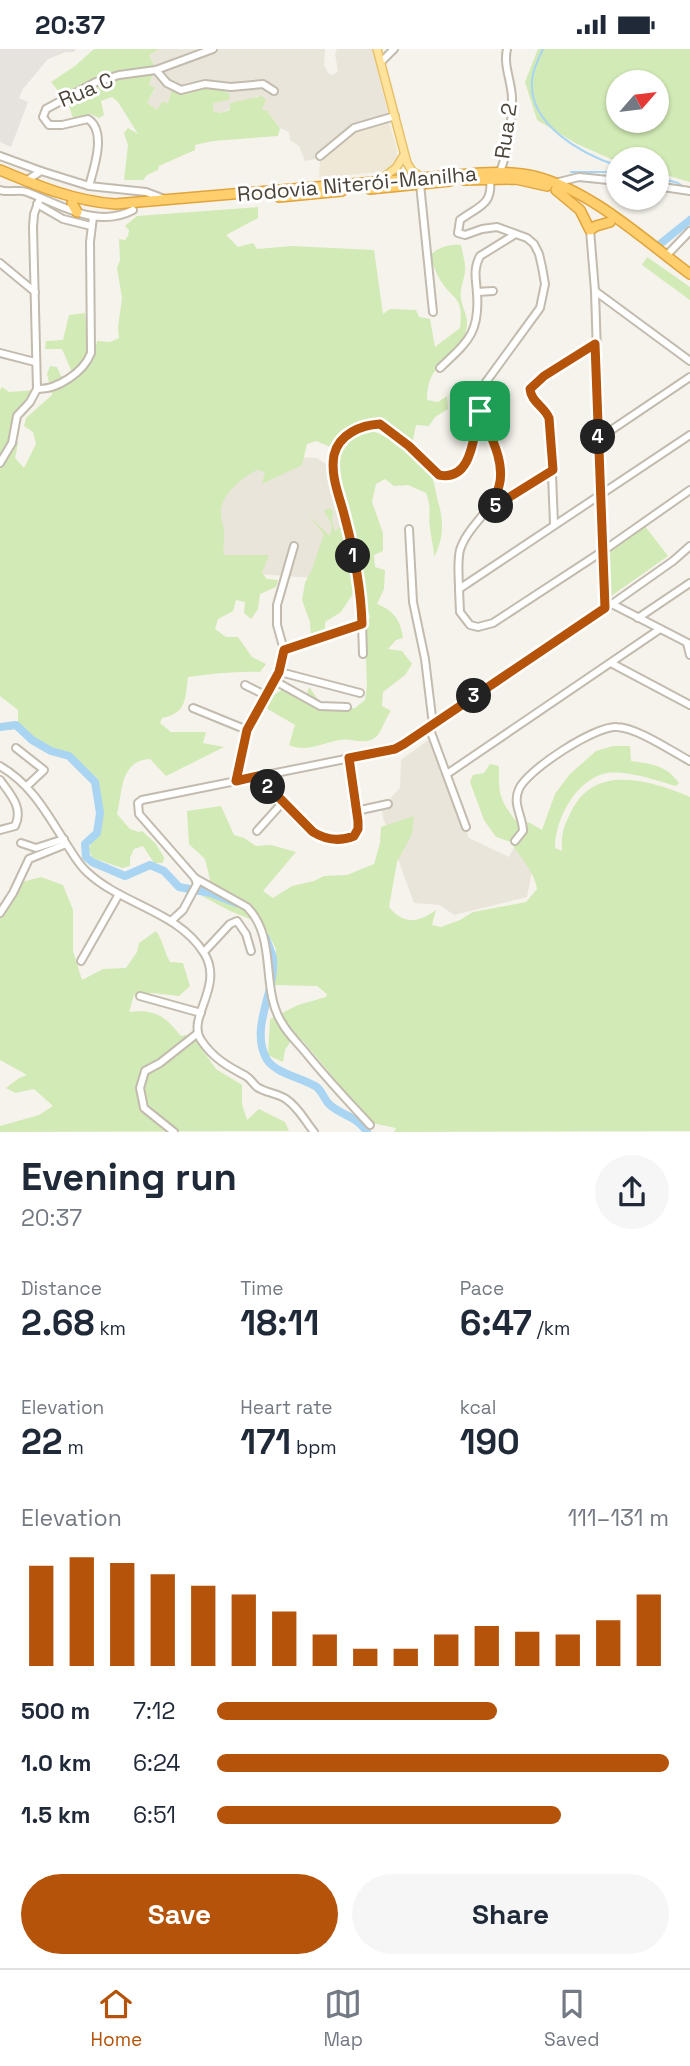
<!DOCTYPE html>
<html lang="en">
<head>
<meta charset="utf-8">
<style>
  :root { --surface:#fff; --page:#f6f6f7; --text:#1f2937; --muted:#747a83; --line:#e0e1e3; --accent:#b45309 }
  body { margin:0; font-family:"Space Grotesk",sans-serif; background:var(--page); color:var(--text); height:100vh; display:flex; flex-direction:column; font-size:26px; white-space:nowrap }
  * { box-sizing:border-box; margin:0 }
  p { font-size:23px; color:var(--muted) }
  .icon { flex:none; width:38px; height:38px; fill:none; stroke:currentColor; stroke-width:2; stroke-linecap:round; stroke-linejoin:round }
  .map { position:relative; height:1083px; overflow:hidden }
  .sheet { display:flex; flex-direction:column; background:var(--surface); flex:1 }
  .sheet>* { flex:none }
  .needle { width:46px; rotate:62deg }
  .buttons { position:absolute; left:606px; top:21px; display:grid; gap:14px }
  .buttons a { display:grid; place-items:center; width:63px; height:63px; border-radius:50%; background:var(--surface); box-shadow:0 2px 5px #0004; font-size:35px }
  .pin { position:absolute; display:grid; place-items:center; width:60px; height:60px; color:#fff; margin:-30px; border-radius:14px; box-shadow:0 4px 10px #0006 }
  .km { position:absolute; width:35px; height:35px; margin:-18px; border-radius:50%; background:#222; color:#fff; font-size:19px; line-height:35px; text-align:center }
  .round { display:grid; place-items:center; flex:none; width:74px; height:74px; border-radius:37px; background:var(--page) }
  .overview { display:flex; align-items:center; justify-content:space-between; height:119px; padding:0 21px }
  h1 { font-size:38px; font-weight:700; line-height:52px }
  .stats { display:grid; grid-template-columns:repeat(3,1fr); gap:10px; height:119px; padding:7px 21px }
  .stats div { display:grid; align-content:center }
  .stats b { font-size:35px; font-weight:700 }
  .stats small { font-size:19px; font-weight:400 }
  .stats p { font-size:19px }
  .chart { height:196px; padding:14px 21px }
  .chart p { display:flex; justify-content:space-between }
  .chart svg { width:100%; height:126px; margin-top:7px; stroke:var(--accent); stroke-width:6 }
  .cta { display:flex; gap:14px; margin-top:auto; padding:14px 21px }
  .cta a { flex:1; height:80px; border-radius:42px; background:var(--accent); color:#fff; font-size:28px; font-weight:700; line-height:80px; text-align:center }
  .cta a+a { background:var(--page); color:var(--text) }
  ul { padding:0 21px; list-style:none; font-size:23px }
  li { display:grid; grid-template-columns:112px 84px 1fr; align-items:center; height:52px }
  li i { height:18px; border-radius:9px; background:var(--accent) }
  .status { display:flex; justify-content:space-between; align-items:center; height:49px; padding:0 35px; background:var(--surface); direction:ltr }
  .status svg { height:19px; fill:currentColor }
  .tabs { display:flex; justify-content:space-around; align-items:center; height:98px; border-top:2px solid var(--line); background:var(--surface); font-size:19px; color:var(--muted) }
  .tabs a { display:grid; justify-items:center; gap:4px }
  .tabs .current { color:var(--accent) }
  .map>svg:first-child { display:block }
</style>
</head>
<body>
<div class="status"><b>20:37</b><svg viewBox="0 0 49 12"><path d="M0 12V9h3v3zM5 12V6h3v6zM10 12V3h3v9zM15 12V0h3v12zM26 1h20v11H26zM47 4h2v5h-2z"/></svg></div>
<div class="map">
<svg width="690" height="1083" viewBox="0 0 690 1083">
  <rect width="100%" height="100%" fill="#f6f3ec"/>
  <g fill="#eae5da">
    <polygon points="160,0 195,0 196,3 205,0 325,0 324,16 328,24 333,26 338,22 335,5 337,0 372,0 389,68 320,109 305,112 299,97 290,91 289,83 280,79 272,68 263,62 257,47 221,64 213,62 213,54 201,38 186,43 179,42 168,55 157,61 147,54 155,40 149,37 155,18 149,6"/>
    <polygon points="261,406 317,409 362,439 350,496 313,529 232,523 212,498 218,444"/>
    <polygon points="431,689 469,789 509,808 519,789 537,796 527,848 454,866 440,856 414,854 383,769 382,758 400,739 401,711"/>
  </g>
  <polygon fill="#e6e2dd" points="0,0 76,0 74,3 66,3 48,10 23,40 19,49 28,53 11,98 0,93"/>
  <polygon fill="#efe8d6" points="389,72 397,101 397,111 389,122 319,129 320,107 355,82"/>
  <g fill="#d2eab5" fill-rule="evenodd">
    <path d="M 94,0 L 160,0 L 149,6 L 155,18 L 149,36 L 155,39 L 147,54 L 157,61 L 162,53 L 168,54 L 173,38 C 194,50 202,29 230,45 L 229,51 L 213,54 L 213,62 L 221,64 L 230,61 L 230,54 L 262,47 L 266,51 L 262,60 L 267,62 L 280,79 L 278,87 L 213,92 L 195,96 L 195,101 L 159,117 L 158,121 L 147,126 L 143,131 L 124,131 L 128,96 L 124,84 L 128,79 L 138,85 L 118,53 L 112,48 L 101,52 L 104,66 L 99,69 L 91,65 L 73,69 L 68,54 L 51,33 L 75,17 Z"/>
    <path d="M 538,0 L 690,0 L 690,133 L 656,123 L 656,110 L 613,111 L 577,95 L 537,71 L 525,33 ZM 618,33 L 656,33 L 656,72 L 618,72 Z"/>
    <path d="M 258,158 L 258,169 L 226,186 L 238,198 L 253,194 L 257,200 L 292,197 L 374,201 L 383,265 L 390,260 L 416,261 L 419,268 L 430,270 L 435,298 L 460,279 C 464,245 453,253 439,229 C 435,222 433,214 430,207 C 437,198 450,195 461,196 C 462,203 465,211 465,218 C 466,228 459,239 461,250 C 464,265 471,270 464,288 C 453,316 427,311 427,351 L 438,353 L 447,347 L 448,360 L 435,368 L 429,377 L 416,376 L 412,396 C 380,366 363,363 333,399 L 316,392 L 307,395 L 302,416 L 262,435 L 265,423 L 257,421 C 242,429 223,443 221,462 C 220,469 224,477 224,484 C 225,492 222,498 224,506 L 269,506 L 262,524 L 267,530 L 278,531 L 276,538 L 260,545 L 258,560 L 251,570 L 244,564 L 245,553 L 236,551 L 233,562 L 218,570 L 215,580 L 226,588 L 238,588 L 252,608 L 266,615 L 260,623 C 236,622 212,625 188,628 C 185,650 187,664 162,669 L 160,674 L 171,683 L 206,683 L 203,694 L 224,698 L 166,727 L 150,710 C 119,712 123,743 117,765 L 130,780 L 139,783 L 142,782 L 155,794 L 164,808 L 163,814 L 154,814 L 143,797 L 134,800 L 130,809 L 130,817 L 122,819 L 93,809 L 88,800 L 102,777 L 103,758 L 97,729 L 68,703 L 49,698 L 34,689 L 18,674 L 18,661 L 0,647 L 0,341 L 2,338 L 9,343 L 35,341 L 18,369 L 14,388 L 18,394 L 15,409 L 24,419 L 36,395 L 33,383 L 24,377 L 26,369 L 52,346 L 47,325 L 50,317 L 57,318 L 61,327 L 65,327 L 72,323 L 62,300 L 45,300 L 46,292 L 63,291 L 69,266 L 85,264 L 89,308 L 93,313 L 97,292 L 110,293 L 119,289 L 118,278 L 122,249 L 117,219 L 120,211 L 119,190 L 125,191 L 128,187 L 129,181 L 125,177 L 137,167 Z"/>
    <polygon points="647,208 690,238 690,251 642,216"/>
    <path d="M 370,381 C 392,390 419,403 431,425 C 435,434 436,447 439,456 C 444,475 443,491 434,508 C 434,497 431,490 430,479 C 428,465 432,459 426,444 L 408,436 L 394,437 L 385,430 L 376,435 L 372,453 L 383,484 L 383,502 L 374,506 L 375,518 L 385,521 L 384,540 L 377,555 C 393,561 401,571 403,589 L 396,591 L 388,600 L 402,602 L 412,615 L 405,626 L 383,643 L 382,657 L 391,662 C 385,669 383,680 377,687 C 366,698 352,688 339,691 C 322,694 307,704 289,696 L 295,676 L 266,659 L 274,646 L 283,640 L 301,648 L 306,648 L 309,638 L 325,660 L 355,659 L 365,651 L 367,637 L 365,580 L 370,567 L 363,557 L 366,545 L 348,467 L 338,441 L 335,412 L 356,385 Z"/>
    <polygon points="329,459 333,462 332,471 335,483 343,473 342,482 356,540 341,563 325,573 325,586 311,590 310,573 302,551 305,534 312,520 324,485 308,466 330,487 332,476 324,462"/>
    <polygon points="644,476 668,507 607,550 606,503"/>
    <path d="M 613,697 L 630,697 L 631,712 C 652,715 666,716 679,734 L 676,737 C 658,732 627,721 607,724 C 576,730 555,770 555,799 L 562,802 C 561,783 564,777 572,761 C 596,714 652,732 690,748 L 690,1082 L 394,1083 L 396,1079 L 372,1074 L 351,1055 L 338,1034 L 303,992 L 294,987 L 285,1001 L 283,1013 L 268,1006 L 270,970 L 298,956 L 326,948 L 327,945 L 317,937 L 275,936 L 276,900 L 263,875 L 230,862 L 202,847 L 210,831 L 205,810 L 189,795 L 187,762 L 221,757 L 234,786 L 244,789 L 256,797 L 271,796 L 296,803 L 263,842 L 273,849 L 292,837 L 314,832 L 324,827 L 347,826 L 374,815 L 380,794 L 381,778 L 414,767 L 412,785 L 397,813 L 389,858 C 404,876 418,874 436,861 L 432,876 L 441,878 L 460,871 L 473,863 L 526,853 L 537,840 C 534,821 520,809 511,793 L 496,788 L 484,771 L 470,733 L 473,726 L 484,724 L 490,715 L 499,717 C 499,744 498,748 515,771 L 530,774 L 542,781 L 555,745 L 570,725 L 596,702 Z"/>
    <path d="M 41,828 L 63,836 L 73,861 L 73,902 L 82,931 L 103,920 L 126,919 L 137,903 L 139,894 L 156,882 C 163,892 164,902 170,913 L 183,914 L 190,937 L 179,947 L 153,944 L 134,946 L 129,963 C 155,960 165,967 181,987 L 191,985 L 216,1020 L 242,1036 L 242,1055 L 247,1071 L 259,1060 L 285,1073 L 289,1082 L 0,1083 L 0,1077 L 39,1066 L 53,1057 L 34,1040 L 15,1044 L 6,1039 L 19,1029 L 27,1026 L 0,1011 L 0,866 L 9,859 L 22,833 Z"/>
  </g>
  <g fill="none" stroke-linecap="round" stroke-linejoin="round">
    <g stroke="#a9d4f2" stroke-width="2">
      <path d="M 543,0 C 538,10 533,20 532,31 C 528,76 582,105 618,117"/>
      <polyline points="571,123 607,123 618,126"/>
      <polyline points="656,128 678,134 685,139"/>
    </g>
    <g stroke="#a9d4f2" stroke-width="8">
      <polyline points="660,195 690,171"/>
      <polyline points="0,678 16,676 32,691 51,702 69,707 95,733 100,764 97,784 85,795 86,808 92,813 125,827 150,816 164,822 179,838 211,844 236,854"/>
      <path d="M 266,889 C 268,896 272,903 273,910 C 276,942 251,975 265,1007 C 272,1024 300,1028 315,1037 C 322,1041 323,1048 328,1054 C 339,1066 356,1066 367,1083"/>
    </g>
    <defs>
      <g id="minor">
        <polyline points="381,13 394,0"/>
        <polyline points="156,21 167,34 181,41 205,35 231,38 263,35 274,42"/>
        <polyline points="0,107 41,122"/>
        <polyline points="320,107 354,79 395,67"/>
        <path d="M 500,123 C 508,102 512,74 512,50 C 512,33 503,17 507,0"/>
        <polyline points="26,132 41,122 89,137 146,143 167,151"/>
        <polyline points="555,134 579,128 618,132"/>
        <polyline points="420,135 433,263"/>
        <path d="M 89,137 C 94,119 107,82 88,70 L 62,76 L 49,76 L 43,68 L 46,60 L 96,33 L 119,26 L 156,21 L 213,0"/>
        <polyline points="656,137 690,142"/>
        <path d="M 0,141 C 9,144 18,140 27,143 C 61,156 97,180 133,161"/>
        <polyline points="37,155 63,170 91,177"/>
        <polyline points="590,181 595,242 605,559"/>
        <polyline points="666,207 690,182"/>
        <polyline points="0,214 35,243"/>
        <polyline points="595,242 690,312"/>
        <polyline points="477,243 493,242"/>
        <polyline points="0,304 35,313"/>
        <path d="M 440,319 C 467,293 480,285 477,244 C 476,230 473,220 480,207 L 514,186"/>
        <path d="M 37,340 C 57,341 84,323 91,304 L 90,193 L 93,168"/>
        <polyline points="690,386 459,540 460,563 470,576 478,578 493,574 603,502 690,441"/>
        <polyline points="598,390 690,328"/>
        <polyline points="0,414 12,394 17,367 30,353 37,340 33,178 34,165 40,149"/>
        <polyline points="487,462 553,421"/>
        <path d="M 554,475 L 550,376 C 547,359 532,355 530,340 L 544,327 L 595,295"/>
        <polyline points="409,480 413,553 425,610 433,676"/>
        <path d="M 459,540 C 459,528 457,513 460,501 C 468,474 503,455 501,425 C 500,403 488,381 479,362"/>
        <polyline points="612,555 690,595"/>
        <polyline points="638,569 690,534"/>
        <polyline points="362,575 363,605"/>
        <polyline points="687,594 690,606"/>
        <path d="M 284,601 L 362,575 C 361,539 354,503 345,469 C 340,448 330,428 334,406 C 339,385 361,376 380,375 L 409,397 L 439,426 C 447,428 454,428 460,423 C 476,409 477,355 486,333 L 540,259 L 545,235 L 542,218 L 539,205 L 534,195 L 527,189 L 497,178 L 482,180 L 465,186 L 458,184 L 460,171 C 479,157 493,156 490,130"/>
        <polyline points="611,614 690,656"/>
        <polyline points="280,623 360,644"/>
        <polyline points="275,632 320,657 347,658"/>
        <polyline points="245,636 267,647"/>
        <polyline points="193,659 247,681"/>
        <polyline points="429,678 466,778"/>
        <polyline points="16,699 44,721 27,737"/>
        <path d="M 0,717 C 31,735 46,763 65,793 C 72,803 78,815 87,823 C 122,856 178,862 204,904 C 225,937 186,969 201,991 C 213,1009 227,1017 246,1027 C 251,1030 253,1035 257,1038 C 266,1044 277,1044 286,1050 C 299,1059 305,1072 314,1083"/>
        <polyline points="447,725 660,580"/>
        <path d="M 258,727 C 280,750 321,810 356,784 L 358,772 L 349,709"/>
        <path d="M 0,731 C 10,745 24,759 15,777 L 0,781"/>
        <polyline points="236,732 247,681 275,632 283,614 284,601 277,576 277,556 294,497"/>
        <polyline points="356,762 388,755"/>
        <polyline points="257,782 283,753"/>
        <path d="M 515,792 L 523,782 C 523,768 512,755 519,740 C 527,721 596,676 617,678 C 638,679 671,702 690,712"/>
        <polyline points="21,794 36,799 64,790"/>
        <path d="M 195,829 L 247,858 C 278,889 260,940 282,974 C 288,985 298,994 306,1004 C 326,1029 348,1052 370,1076"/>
        <polyline points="0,864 13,844 29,810 66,795"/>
        <polyline points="171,872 183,861 197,835 195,829 139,765 138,754 142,751 395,700 612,555 673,512 690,497"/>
        <polyline points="204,903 230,875 237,872 246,885 251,902"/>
        <polyline points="81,912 119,845"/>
        <polyline points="140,947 201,964"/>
        <polyline points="174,1083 144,1059 140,1039 145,1022 160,1014 198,984"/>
      </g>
      <g id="major">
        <polyline points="377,0 407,114 412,122 421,128"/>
        <polyline points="379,132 396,119 404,106"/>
      </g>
      <g id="highway">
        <path d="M 0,121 C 38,137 74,152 115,155 L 480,124 C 498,123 516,123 534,127 C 591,141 644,191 690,225"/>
        <polyline points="464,131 516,130 547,137"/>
        <polyline points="370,140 450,132"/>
        <polyline points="556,141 580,161 590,181 596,177 610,173"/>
        <polyline points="279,148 342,142"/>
        <polyline points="72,154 77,163"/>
      </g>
    </defs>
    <use href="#minor" stroke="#c2bbae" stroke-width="10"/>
    <use href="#major" stroke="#e6c16a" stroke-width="10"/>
    <use href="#highway" stroke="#e0a43c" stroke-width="12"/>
    <use href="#minor" stroke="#fff" stroke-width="6"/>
    <use href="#major" stroke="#ffe39c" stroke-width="7"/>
    <use href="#highway" stroke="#ffcf6e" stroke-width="9"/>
  </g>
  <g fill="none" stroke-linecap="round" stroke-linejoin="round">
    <defs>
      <path id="route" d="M 595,295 L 605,559 L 404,695 L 395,700 L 349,709 L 358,772 L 358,780 L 354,787 C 339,793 326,791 313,783 L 258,727 L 236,732 L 247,681 L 279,623 L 284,601 L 362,575 C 361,539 354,503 345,469 C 340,448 330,428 334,406 C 339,385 361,376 380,375 L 409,397 L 439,426 C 473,433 473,385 480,362 C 489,384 506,413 499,437 C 497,446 490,453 487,462 L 553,421 L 549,369 C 544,357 531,353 530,340 L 544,327 Z"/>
    </defs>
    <use href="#route" stroke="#fff" stroke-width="14"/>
    <use href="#route" stroke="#b45309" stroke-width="9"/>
  </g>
  <g text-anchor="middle" stroke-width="6" stroke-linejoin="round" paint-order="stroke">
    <g font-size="21" fill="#4b4439" stroke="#fff">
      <text transform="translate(86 41) rotate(-23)" y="7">Rua C</text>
      <text transform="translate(506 82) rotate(-82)" y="7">Rua 2</text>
      <text transform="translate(357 135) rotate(-5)" y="7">Rodovia Niterói-Manilha</text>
    </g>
  </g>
</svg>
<div class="buttons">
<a><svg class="needle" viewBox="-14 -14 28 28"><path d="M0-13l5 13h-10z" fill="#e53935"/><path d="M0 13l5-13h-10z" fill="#747a83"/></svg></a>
<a><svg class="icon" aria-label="layers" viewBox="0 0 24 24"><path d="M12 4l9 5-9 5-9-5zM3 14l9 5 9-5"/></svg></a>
</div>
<div class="pin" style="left:480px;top:362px;background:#1e9e55"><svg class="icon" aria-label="arrive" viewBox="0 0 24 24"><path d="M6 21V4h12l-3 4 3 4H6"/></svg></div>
<b class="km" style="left:353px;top:507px">1</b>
<b class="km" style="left:268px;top:738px">2</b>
<b class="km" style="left:474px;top:647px">3</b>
<b class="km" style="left:598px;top:388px">4</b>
<b class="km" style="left:496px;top:457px">5</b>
</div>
<section class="sheet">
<div class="overview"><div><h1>Evening run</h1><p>20:37</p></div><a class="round"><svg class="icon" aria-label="share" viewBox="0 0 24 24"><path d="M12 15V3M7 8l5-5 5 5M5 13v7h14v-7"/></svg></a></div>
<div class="stats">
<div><p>Distance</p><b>2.68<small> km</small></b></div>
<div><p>Time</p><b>18:11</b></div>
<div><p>Pace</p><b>6:47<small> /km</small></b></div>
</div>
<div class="stats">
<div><p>Elevation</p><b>22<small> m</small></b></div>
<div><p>Heart rate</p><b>171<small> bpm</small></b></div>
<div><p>kcal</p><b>190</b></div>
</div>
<div class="chart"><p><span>Elevation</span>111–131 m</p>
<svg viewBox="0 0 160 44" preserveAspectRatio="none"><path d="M5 44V9M15 44V6M25 44V8M35 44V12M45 44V16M55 44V19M65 44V25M75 44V33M85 44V38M95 44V38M105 44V33M115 44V30M125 44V32M135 44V33M145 44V28M155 44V19"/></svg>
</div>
<ul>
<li><b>500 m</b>7:12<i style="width:62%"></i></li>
<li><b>1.0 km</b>6:24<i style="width:100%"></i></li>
<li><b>1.5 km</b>6:51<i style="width:76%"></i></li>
</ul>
<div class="cta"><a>Save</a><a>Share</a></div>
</section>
<nav class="tabs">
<a class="current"><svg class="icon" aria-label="home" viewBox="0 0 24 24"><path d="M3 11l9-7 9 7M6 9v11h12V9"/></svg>Home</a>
<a><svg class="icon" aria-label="map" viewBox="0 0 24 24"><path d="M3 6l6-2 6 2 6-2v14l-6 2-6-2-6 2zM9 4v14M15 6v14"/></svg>Map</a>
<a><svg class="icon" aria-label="saved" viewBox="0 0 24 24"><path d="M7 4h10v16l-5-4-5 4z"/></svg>Saved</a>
</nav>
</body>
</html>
